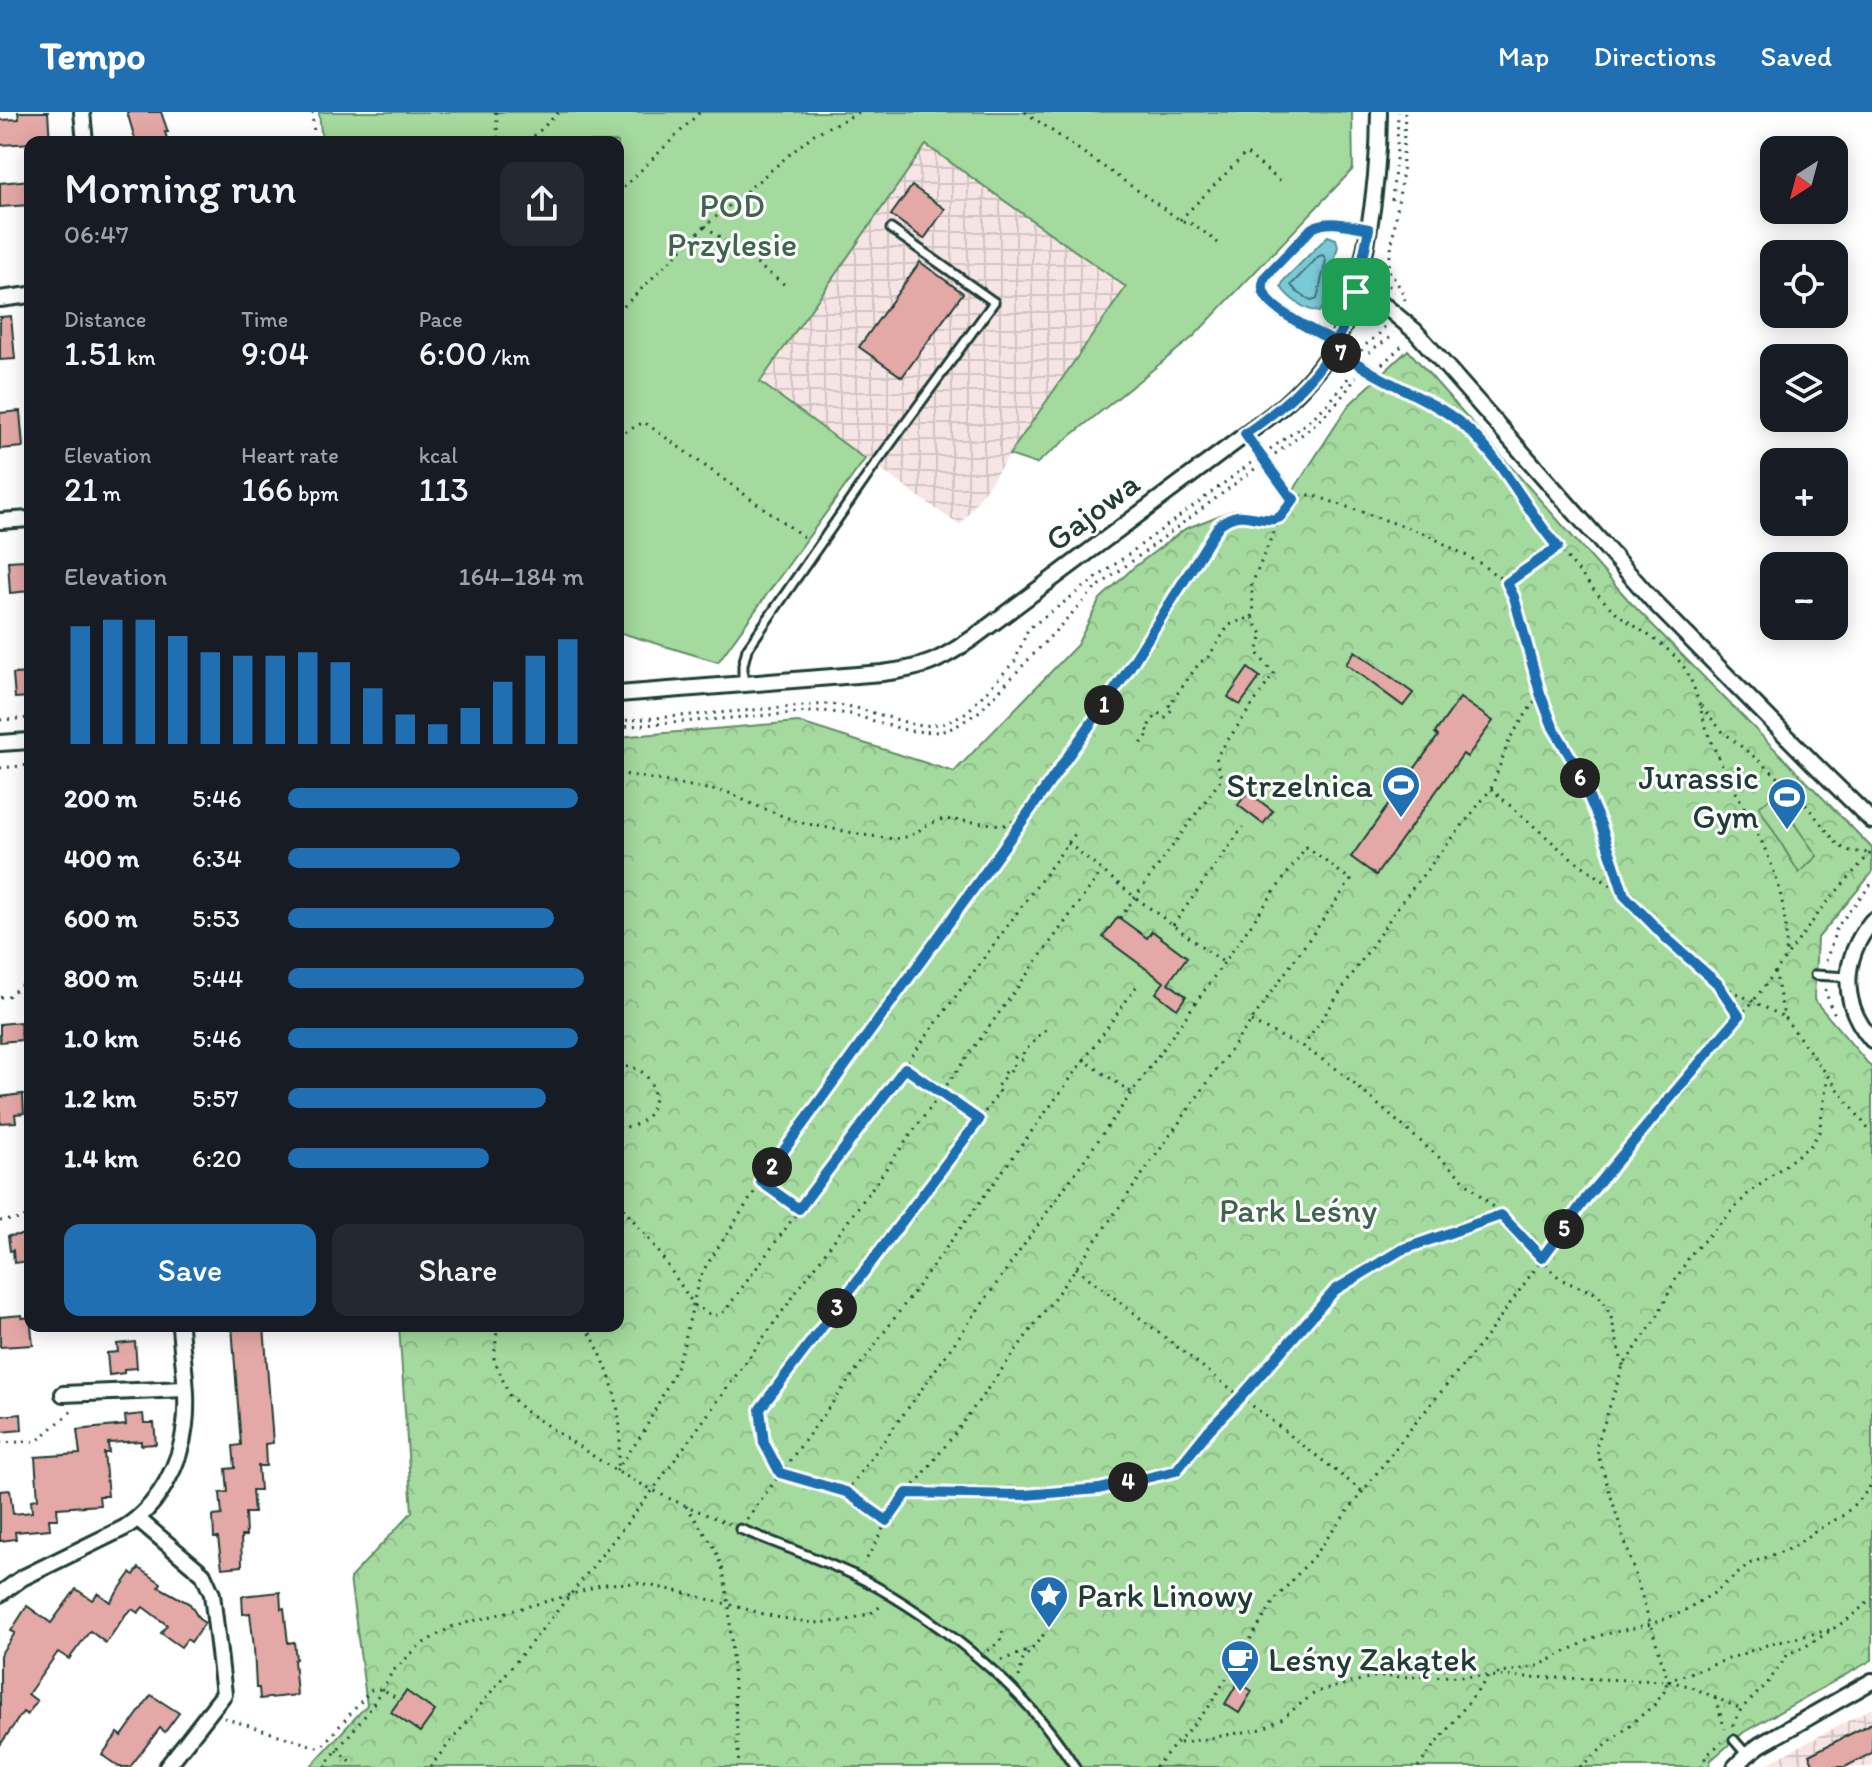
<!DOCTYPE html>
<html lang="en">
<head>
<meta charset="utf-8">
<style>
  :root { --surface:#171b24; --page:#242831; --text:#f1f3f6; --muted:#9ea1a6; --accent:#1f6fb2 }
  body { margin:0; font-family:Itim,sans-serif; background:var(--page); color:var(--text); height:100vh; display:flex; flex-direction:column; font-size:30px; white-space:nowrap }
  * { box-sizing:border-box; margin:0 }
  p { font-size:26px; color:var(--muted) }
  .icon { flex:none; width:44px; height:44px; fill:none; stroke:currentColor; stroke-width:2; stroke-linecap:round; stroke-linejoin:round }
  .map { position:relative; flex:1; overflow:hidden }
  .panel { position:absolute; left:24px; top:24px; width:600px; height:1196px; display:flex; flex-direction:column; background:var(--surface); border-radius:16px; box-shadow:0 4px 20px #0003 }
  .panel>* { flex:none }
  .needle { width:52px; rotate:216deg }
  .tools { position:absolute; left:1760px; top:24px; display:grid; gap:16px }
  .tools a { display:grid; place-items:center; width:88px; height:88px; border-radius:16px; background:var(--surface); box-shadow:0 4px 20px #0003; font-size:40px }
  .pin { position:absolute; display:grid; place-items:center; width:68px; height:68px; color:#fff; margin:-34px; border-radius:16px; box-shadow:0 4px 12px #0006 }
  .km { position:absolute; width:40px; height:40px; margin:-20px; border-radius:50%; background:#222; color:#fff; font-size:22px; line-height:40px; text-align:center }
  .round { display:grid; place-items:center; flex:none; width:84px; height:84px; border-radius:16px; background:var(--page) }
  .summary { display:flex; align-items:center; justify-content:space-between; height:136px; padding:0 40px }
  h1 { font-size:44px; font-weight:600; line-height:60px }
  .stats { display:grid; grid-template-columns:repeat(3,1fr); gap:12px; height:136px; padding:8px 40px }
  .stats div { display:grid; align-content:center }
  .stats b { font-size:34px; font-weight:600 }
  .stats small { font-size:22px; font-weight:400 }
  .stats p { font-size:22px }
  .chart { height:224px; padding:16px 40px }
  .chart p { display:flex; justify-content:space-between }
  .chart svg { width:100%; height:144px; margin-top:8px; stroke:var(--accent); stroke-width:6 }
  .cta { display:flex; gap:16px; margin-top:auto; padding:16px 40px }
  .cta a { flex:1; height:92px; border-radius:16px; background:var(--accent); color:#fff; font-size:32px; font-weight:600; line-height:92px; text-align:center }
  .cta a+a { background:var(--page); color:var(--text) }
  ul { padding:0 40px; list-style:none; font-size:26px }
  li { display:grid; grid-template-columns:128px 96px 1fr; align-items:center; height:60px }
  li i { height:20px; border-radius:10px; background:var(--accent) }
  header { display:flex; align-items:center; gap:48px; box-sizing:border-box; height:112px; padding:0 40px; background:var(--accent); color:#fff }
  header strong { font-size:38px }
  nav { display:flex; gap:44px; margin-inline-start:auto; font-size:28px }
  .map>svg:first-child { display:block }
</style>
</head>
<body>
<header>
<strong>Tempo</strong>
<nav><a>Map</a><a>Directions</a><a>Saved</a></nav>
</header>
<div class="map">
<svg width="1872" height="1655" viewBox="0 0 1872 1655">
  <defs>
    <pattern id="industrial-grid" width="8" height="8" patternUnits="userSpaceOnUse" patternTransform="scale(2)"><rect width="8" height="8" fill="#f7e5e5"/><path d="M0 4h8M4 0v8" fill="none" stroke="#d3c5c5"/></pattern>
    <pattern id="park-crowns" width="20" height="18" patternUnits="userSpaceOnUse" patternTransform="scale(2)"><rect width="20" height="18" fill="#a4da9d"/><path d="M2 6a3 3 0 1 1 6 0M12 15a3 3 0 1 1 6 0" fill="none" stroke="#8dbc88"/></pattern>
  </defs>
  <rect width="100%" height="100%" fill="#fff"/>
  <filter id="ink" filterUnits="userSpaceOnUse"><feTurbulence type="fractalNoise" baseFrequency=".0125" numOctaves="2"/><feDisplacementMap in="SourceGraphic" scale="16" xChannelSelector="R" yChannelSelector="G"/><feConvolveMatrix kernelMatrix="1 2 1 2 8 2 1 2 1" color-interpolation-filters="sRGB"/></filter>
  <g filter="url(#ink)">
    <g fill="url(#industrial-grid)">
      <polygon points="926,33 1126,175 960,414 759,271"/>
      <polygon points="1872,1596 1872,1655 1761,1655"/>
    </g>
    <polygon fill="url(#park-crowns)" stroke="#628c68" stroke-width="2" points="1408,238 1631,491 1872,736 1872,761 1817,827 1814,888 1872,956 1872,1548 1744,1620 1711,1648 1709,1655 310,1655 367,1593 350,1466 412,1400 399,1214 618,1214 618,625 798,610 954,660 1077,533 1100,487 1133,456 1185,417 1233,398 1278,402 1349,293"/>
    <g fill="#a4da9d" stroke="#628c68" stroke-width="2">
      <polygon points="319,0 1352,0 1353,57 1193,225 1036,352 1009,343 1126,175 926,33 760,270 865,347 718,550 618,520 618,30 322,30"/>
      <polygon points="1774,683 1817,744 1799,761 1759,695"/>
    </g>
    <path fill="#7ac9d7" stroke="#569196" stroke-width="2" d="M 1328,124 L 1336,127 L 1338,134 L 1323,195 L 1319,200 C 1305,198 1289,187 1281,175 L 1284,168 Z"/>
    <g fill="none" stroke-linecap="round" stroke-linejoin="round">
      <polygon stroke="#437575" stroke-width="2" points="1323,143 1326,148 1317,187 1312,189 1297,180 1291,173 1319,144"/>
    </g>
    <g fill="#e4a9a7" stroke="#1f3d34" stroke-width="2">
      <polygon points="18,0 48,0 50,30 0,33 0,8 19,7"/>
      <polygon points="127,0 161,0 168,20 165,20 168,30 136,30"/>
      <polygon points="30,68 30,93 0,95 0,71"/>
      <polygon points="912,74 945,97 924,127 891,103"/>
      <polygon points="920,150 963,181 902,265 859,235"/>
      <polygon points="11,204 15,247 0,248 0,205"/>
      <polygon points="20,299 23,335 0,337 0,301"/>
      <polygon points="25,448 26,453 30,453 30,479 10,481 8,449"/>
      <polygon points="1355,539 1413,581 1403,594 1346,552"/>
      <polygon points="1248,556 1260,565 1240,593 1228,585"/>
      <polygon points="30,561 30,585 15,586 13,562"/>
      <polygon points="1460,586 1493,609 1467,645 1463,642 1376,763 1351,745 1438,624 1435,621"/>
      <polygon points="1248,680 1273,699 1263,712 1238,693"/>
      <polygon points="1118,805 1147,826 1152,819 1187,845 1168,871 1186,884 1177,897 1156,881 1164,870 1103,825"/>
      <polygon points="20,910 22,928 0,930 0,912"/>
      <polygon points="23,982 24,1001 15,1002 16,1010 0,1011 0,985"/>
      <polygon points="30,1122 30,1149 14,1151 13,1138 10,1139 8,1124"/>
      <polygon points="22,1203 22,1206 30,1205 33,1233 0,1235 0,1205"/>
      <polygon points="232,1214 264,1214 273,1331 265,1332 266,1354 258,1354 260,1378 252,1378 254,1401 245,1401 246,1424 241,1424 242,1454 222,1456 218,1426 214,1426 213,1404 222,1403 220,1381 228,1380 226,1357 235,1356 233,1334 241,1333"/>
      <polygon points="135,1230 137,1256 124,1257 124,1261 109,1263 107,1241 118,1240 117,1232"/>
      <polygon points="21,1302 22,1318 0,1320 0,1304"/>
      <polygon points="143,1302 144,1311 154,1311 156,1332 141,1333 141,1329 108,1331 109,1341 104,1341 108,1384 99,1384 100,1393 57,1396 58,1407 49,1407 50,1417 15,1420 16,1427 0,1429 0,1379 10,1378 13,1402 32,1400 31,1388 38,1387 35,1345 80,1342 77,1318 126,1313 125,1304"/>
      <polygon points="139,1456 161,1471 159,1475 190,1492 199,1507 205,1511 191,1530 187,1527 181,1535 161,1521 167,1513 143,1495 138,1501 132,1497 126,1502 106,1531 90,1519 69,1547 58,1540 28,1582 37,1589 27,1603 23,1600 0,1633 0,1543 15,1521 11,1519 27,1494 51,1511 76,1477 92,1488 98,1481 110,1490 131,1461 134,1463"/>
      <polygon points="280,1480 281,1497 284,1496 288,1531 294,1530 296,1547 294,1548 297,1583 260,1587 259,1576 256,1576 254,1536 250,1501 243,1502 242,1484"/>
      <polygon points="1238,1570 1252,1579 1239,1601 1225,1592"/>
      <polygon points="406,1579 435,1599 420,1620 391,1600"/>
      <polygon points="151,1583 179,1601 165,1620 160,1616 130,1655 119,1655 102,1643 118,1621 122,1624"/>
      <polygon points="1872,1611 1872,1641 1845,1655 1815,1655 1809,1643"/>
    </g>
    <g fill="none" stroke-linecap="round" stroke-linejoin="round">
      <defs>
        <g id="service">
          <path d="M 1334,230 C 1318,220 1278,202 1268,188 C 1262,180 1262,173 1266,164 L 1312,116 C 1330,106 1349,114 1369,117"/>
          <polyline points="1333,236 1379,264"/>
          <polyline points="1245,322 1290,384"/>
          <polyline points="743,572 743,553 747,537 875,353 994,190 891,117"/>
          <polyline points="1815,863 1848,865"/>
          <path d="M 740,1417 C 778,1432 817,1446 854,1463 C 873,1472 891,1483 908,1494 C 973,1536 1033,1588 1075,1655"/>
          <polyline points="1734,1628 1747,1643"/>
        </g>
        <g id="minor">
          <polyline points="82,0 85,30"/>
          <polyline points="1356,180 1386,195 1415,219 1653,489 1814,652 1872,709"/>
          <polyline points="0,187 30,183"/>
          <polyline points="0,409 30,407"/>
          <path d="M 618,582 L 882,561 C 924,556 938,550 973,526 L 1273,302 C 1337,250 1352,207 1367,128 C 1375,85 1379,44 1379,0"/>
          <polyline points="0,631 30,629"/>
          <path d="M 1872,809 C 1841,847 1840,891 1872,928"/>
          <polyline points="63,1282 185,1277"/>
          <polyline points="138,1407 203,1462 212,1482 224,1582 167,1655"/>
          <path d="M 0,1482 L 22,1466 L 124,1416 C 158,1395 181,1352 185,1313 C 189,1281 182,1246 180,1214"/>
          <polyline points="1735,1655 1747,1643 1760,1633 1872,1569"/>
        </g>
      </defs>
      <use href="#service" stroke="#1f3d34" stroke-width="13"/>
      <use href="#minor" stroke="#1f3d34" stroke-width="20"/>
      <g stroke="#1f3d34" stroke-width="3" stroke-dasharray="2 6" stroke-linecap="butt">
        <polyline points="312,0 315,30"/>
        <polyline points="496,0 498,30"/>
        <polyline points="1025,0 1180,108 1195,113 1218,131"/>
        <polyline points="1405,0 1402,65 1388,157 1401,177 1405,188"/>
        <polyline points="528,30 559,0"/>
        <polyline points="618,81 700,0"/>
        <polyline points="1392,88 1397,37 1398,0"/>
        <polyline points="1180,108 1246,41 1280,69"/>
        <polyline points="705,114 785,173"/>
        <polyline points="1381,151 1383,165 1393,180"/>
        <polyline points="618,200 705,114 814,22 860,0"/>
        <path d="M 1361,239 C 1367,228 1380,226 1385,213"/>
        <path d="M 1369,241 C 1376,233 1386,231 1394,221"/>
        <polyline points="1382,252 1403,233"/>
        <path d="M 1389,269 C 1412,281 1438,291 1458,308 C 1493,337 1515,375 1540,412 C 1550,427 1563,441 1575,455 C 1585,467 1595,480 1606,491 C 1630,516 1666,528 1685,557 C 1698,578 1702,609 1712,631 C 1746,710 1790,753 1786,846"/>
        <polyline points="618,324 644,310 808,428"/>
        <path d="M 1270,337 C 1301,316 1332,294 1351,261"/>
        <path d="M 1275,342 C 1307,320 1335,298 1356,265"/>
        <polyline points="1301,384 1305,382 1318,385 1426,422 1478,450 1507,471 1514,485 1540,581 1553,615 1573,649 1601,713 1624,783 1666,826 1717,871 1784,905"/>
        <polyline points="1507,471 1558,435"/>
        <polyline points="1252,505 1254,500 1251,474 1280,405"/>
        <polyline points="1701,594 1722,619 1768,656 1802,688 1839,734 1850,739 1869,741"/>
        <polyline points="0,608 30,606"/>
        <polyline points="618,609 828,592 853,595 912,612 922,614 946,611 967,600 1015,549 1028,517 1251,351"/>
        <polyline points="618,615 822,599 850,602 909,619 940,620 955,615 980,599 1095,477 1256,356"/>
        <polyline points="0,656 30,653"/>
        <polyline points="618,661 729,681 752,692 798,710 864,723 894,727 911,724 927,713 943,707 1004,713 1026,704"/>
        <polyline points="1491,677 1566,742 1624,783"/>
        <polyline points="1068,731 1136,786 1223,850"/>
        <polyline points="1120,806 1222,666 1216,645 1274,562 1257,541 1262,522 1252,505 1229,513 1207,547 1200,550 1169,593 1173,596 1165,606 1158,601 1146,617 1150,620 1138,636"/>
        <polyline points="1173,813 1243,715"/>
        <polyline points="1826,849 1837,815 1872,771"/>
        <polyline points="1775,859 1784,905 1828,964 1819,1020 1811,1033 1748,1082 1691,1142 1673,1172 1656,1207 1623,1254 1596,1336 1668,1569 1767,1533 1833,1517"/>
        <polyline points="1719,874 1739,904"/>
        <polyline points="1825,877 1830,893 1837,906"/>
        <polyline points="0,885 7,885 30,866"/>
        <polyline points="1251,910 1303,935 1338,958 1449,1054 1513,1114 1556,1163 1566,1170 1593,1180 1603,1188 1611,1205 1623,1254"/>
        <polyline points="1303,935 1400,792 1491,677 1510,626 1540,581"/>
        <polyline points="1084,948 1136,875"/>
        <path d="M 618,955 C 663,948 668,1018 618,1015"/>
        <polyline points="905,956 979,1008"/>
        <polyline points="1828,964 1872,1022"/>
        <polyline points="761,1070 799,1097"/>
        <polyline points="618,1090 656,1136 694,1193 711,1203 719,1203 725,1199 1077,719"/>
        <polyline points="0,1109 22,1107 30,1102"/>
        <polyline points="1076,1156 1363,1380"/>
        <polyline points="500,1214 497,1220 494,1247 509,1283 525,1299 616,1359 668,1386 729,1412"/>
        <path d="M 586,1214 C 604,1245 618,1281 620,1317 C 621,1329 618,1343 617,1355"/>
        <polyline points="0,1331 37,1329 73,1298"/>
        <path d="M 616,1359 L 643,1321 L 675,1259 L 684,1231 L 698,1171 L 706,1154 L 761,1070 L 1026,704 L 1123,566 L 1219,413 C 1241,395 1250,408 1275,407 L 1280,405 L 1287,396"/>
        <polyline points="846,1380 914,1288 1306,735 1351,768 1076,1156 956,1320 887,1409 864,1452"/>
        <polyline points="907,1381 1024,1383 1099,1377 1176,1359 1209,1318 1241,1285 1335,1178 1401,1138 1501,1103"/>
        <polyline points="686,1394 714,1435 723,1458 729,1494 739,1655"/>
        <polyline points="747,1407 1084,948 1132,981"/>
        <path d="M 887,1409 L 846,1380 L 780,1361 L 764,1331 L 760,1297 L 979,1008 L 999,980 L 996,976 L 1004,965 L 1002,963 L 1008,957 L 1011,959 L 1014,955 L 1013,948 L 1016,944 L 1022,948 L 1024,938 C 1034,934 1037,921 1048,917"/>
        <polyline points="988,1539 1000,1529 1004,1515"/>
        <polyline points="1001,1548 1028,1539"/>
        <polyline points="1497,1562 1538,1554 1597,1524 1651,1512 1680,1501 1714,1481 1751,1451 1794,1435 1813,1420 1844,1403 1869,1377 1872,1367"/>
        <polyline points="1019,1565 1023,1548 1044,1522"/>
        <polyline points="1715,1586 1725,1617"/>
        <polyline points="224,1606 317,1635 323,1633 371,1578 382,1577 400,1588"/>
        <polyline points="1733,1614 1741,1597 1767,1572 1788,1542 1810,1532 1848,1507 1872,1487"/>
        <polyline points="1180,1631 1262,1617 1281,1607 1316,1580 1372,1565 1488,1564 1668,1569 1689,1574 1741,1597"/>
        <polyline points="336,1638 351,1649"/>
        <polyline points="326,1655 325,1653 368,1600 393,1559 420,1533 451,1515 570,1483 603,1472 638,1471 681,1480 776,1505 814,1511 844,1509 871,1501 881,1494"/>
        <polyline points="430,1655 570,1483 653,1378 1102,759"/>
        <polyline points="1155,1655 1208,1596 1274,1489 1312,1446 1408,1320 1483,1229 1587,1085 1731,913 1752,891 1824,794 1872,739"/>
        <polyline points="1418,1655 1489,1564"/>
        <polyline points="1580,1655 1655,1592 1664,1580 1667,1570"/>
        <polyline points="1702,1655 1706,1644 1722,1630"/>
      </g>
      <use href="#service" stroke="#fff" stroke-width="7"/>
      <use href="#minor" stroke="#fff" stroke-width="14"/>
    </g>
  </g>
  <g fill="none" stroke-linecap="round" stroke-linejoin="round" filter="url(#ink)">
    <defs>
      <path id="route" d="M 1356,180 C 1336,248 1302,282 1245,322 L 1290,384 L 1294,387 L 1280,405 L 1275,407 C 1250,409 1241,395 1219,413 L 1123,566 L 1026,704 L 761,1070 L 799,1097 L 905,956 L 979,1008 L 760,1297 L 764,1331 L 780,1361 L 846,1380 L 887,1409 L 907,1381 L 1024,1383 L 1099,1377 L 1176,1359 L 1209,1318 L 1241,1285 L 1335,1178 L 1401,1138 L 1501,1103 L 1542,1146 L 1587,1085 L 1739,904 L 1717,871 L 1666,826 L 1624,783 L 1601,713 L 1573,649 L 1553,615 L 1540,581 L 1514,485 L 1507,471 L 1558,435 C 1527,399 1507,356 1473,322 C 1446,295 1412,283 1380,265 C 1364,256 1348,245 1333,236 L 1336,231 C 1318,220 1266,198 1263,177 C 1262,171 1264,169 1266,164 L 1312,116 C 1330,106 1349,114 1369,117 L 1356,180"/>
    </defs>
    <use href="#route" stroke="#fff" stroke-width="16"/>
    <use href="#route" stroke="#1f6fb2" stroke-width="10"/>
  </g>
  <defs>
    <symbol id="stadium-pin" viewBox="-11 -11 22 30"><path d="M0 17L-7.5 6A9.5 9.5 0 1 1 7.5 6Z" fill="#1f6fb2" stroke="#fff"/><path d="M0-5a6.5 5 0 1 0 0 10a6.5 5 0 1 0 0-10ZM-3.5-1.8h7v3.6h-7Z" fill="#fff"/></symbol>
    <symbol id="sight-pin" viewBox="-11 -11 22 30"><path d="M0 17L-7.5 6A9.5 9.5 0 1 1 7.5 6Z" fill="#1f6fb2" stroke="#fff"/><path d="M0-6L1.8-2.2L6-1.7L2.9 1.2L3.7 5.4L0 3.3L-3.7 5.4L-2.9 1.2L-6-1.7L-1.8-2.2Z" fill="#fff"/></symbol>
    <symbol id="cafe-pin" viewBox="-11 -11 22 30"><path d="M0 17L-7.5 6A9.5 9.5 0 1 1 7.5 6Z" fill="#1f6fb2" stroke="#fff"/><path d="M-5.5-4.5H6V0H3Q3 3.5 0 3.5H-2.5Q-5.5 3.5-5.5 0ZM3-3.2v2h1.7v-2ZM-6 4.5H4V6H-6Z" fill="#fff"/></symbol>
  </defs>
  <g fill-rule="evenodd">
    <use href="#stadium-pin" x="1379" y="651" width="44" height="60"/>
    <use href="#stadium-pin" x="1765" y="663" width="44" height="60"/>
    <use href="#sight-pin" x="1027" y="1461" width="44" height="60"/>
    <use href="#cafe-pin" x="1218" y="1525" width="44" height="60"/>
  </g>
  <g text-anchor="middle" stroke-width="6" stroke-linejoin="round" paint-order="stroke">
    <g font-size="34" fill="#40644e" stroke="#fff">
      <text x="732" y="105">POD<tspan x="732" dy="39">Przylesie</tspan></text>
      <text x="1298" y="1110">Park Leśny</text>
    </g>
    <g font-size="34" fill="#1f3d34" stroke="#fff">
      <text transform="translate(1092 399) rotate(-37)" y="12">Gajowa</text>
    </g>
    <g font-size="34" fill="#1f3d34" stroke="#fff" text-anchor="end">
      <text x="1759" y="677">Jurassic<tspan x="1759" dy="39">Gym</tspan></text>
      <text x="1373" y="685">Strzelnica</text>
      <text x="1077" y="1495" text-anchor="start">Park Linowy</text>
      <text x="1268" y="1559" text-anchor="start">Leśny Zakątek</text>
    </g>
  </g>
</svg>
<div class="tools">
<a><svg class="needle" viewBox="-14 -14 28 28"><path d="M0-13l5 13h-10z" fill="#e53935"/><path d="M0 13l5-13h-10z" fill="#9ea1a6"/></svg></a>
<a><svg class="icon" aria-label="locate" viewBox="0 0 24 24"><circle cx="12" cy="12" r="6"/><path d="M12 2v4M12 18v4M2 12h4M18 12h4"/></svg></a>
<a><svg class="icon" aria-label="layers" viewBox="0 0 24 24"><path d="M12 4l9 5-9 5-9-5zM3 14l9 5 9-5"/></svg></a>
<a>+</a>
<a>−</a>
</div>
<div class="pin" style="left:1356px;top:180px;background:#1e9e55"><svg class="icon" aria-label="arrive" viewBox="0 0 24 24"><path d="M6 21V4h12l-3 4 3 4H6"/></svg></div>
<b class="km" style="left:1104px;top:593px">1</b>
<b class="km" style="left:772px;top:1055px">2</b>
<b class="km" style="left:837px;top:1196px">3</b>
<b class="km" style="left:1128px;top:1370px">4</b>
<b class="km" style="left:1564px;top:1117px">5</b>
<b class="km" style="left:1580px;top:666px">6</b>
<b class="km" style="left:1341px;top:241px">7</b>
<section class="panel">
<div class="summary"><div><h1>Morning run</h1><p>06:47</p></div><a class="round"><svg class="icon" aria-label="share" viewBox="0 0 24 24"><path d="M12 15V3M7 8l5-5 5 5M5 13v7h14v-7"/></svg></a></div>
<div class="stats">
<div><p>Distance</p><b>1.51<small> km</small></b></div>
<div><p>Time</p><b>9:04</b></div>
<div><p>Pace</p><b>6:00<small> /km</small></b></div>
</div>
<div class="stats">
<div><p>Elevation</p><b>21<small> m</small></b></div>
<div><p>Heart rate</p><b>166<small> bpm</small></b></div>
<div><p>kcal</p><b>113</b></div>
</div>
<div class="chart"><p><span>Elevation</span>164–184 m</p>
<svg viewBox="0 0 160 44" preserveAspectRatio="none"><path d="M5 44V8M15 44V6M25 44V6M35 44V11M45 44V16M55 44V17M65 44V17M75 44V16M85 44V19M95 44V27M105 44V35M115 44V38M125 44V33M135 44V25M145 44V17M155 44V12"/></svg>
</div>
<ul>
<li><b>200 m</b>5:46<i style="width:98%"></i></li>
<li><b>400 m</b>6:34<i style="width:58%"></i></li>
<li><b>600 m</b>5:53<i style="width:90%"></i></li>
<li><b>800 m</b>5:44<i style="width:100%"></i></li>
<li><b>1.0 km</b>5:46<i style="width:98%"></i></li>
<li><b>1.2 km</b>5:57<i style="width:87%"></i></li>
<li><b>1.4 km</b>6:20<i style="width:68%"></i></li>
</ul>
<div class="cta"><a>Save</a><a>Share</a></div>
</section>
</div>
</body>
</html>
